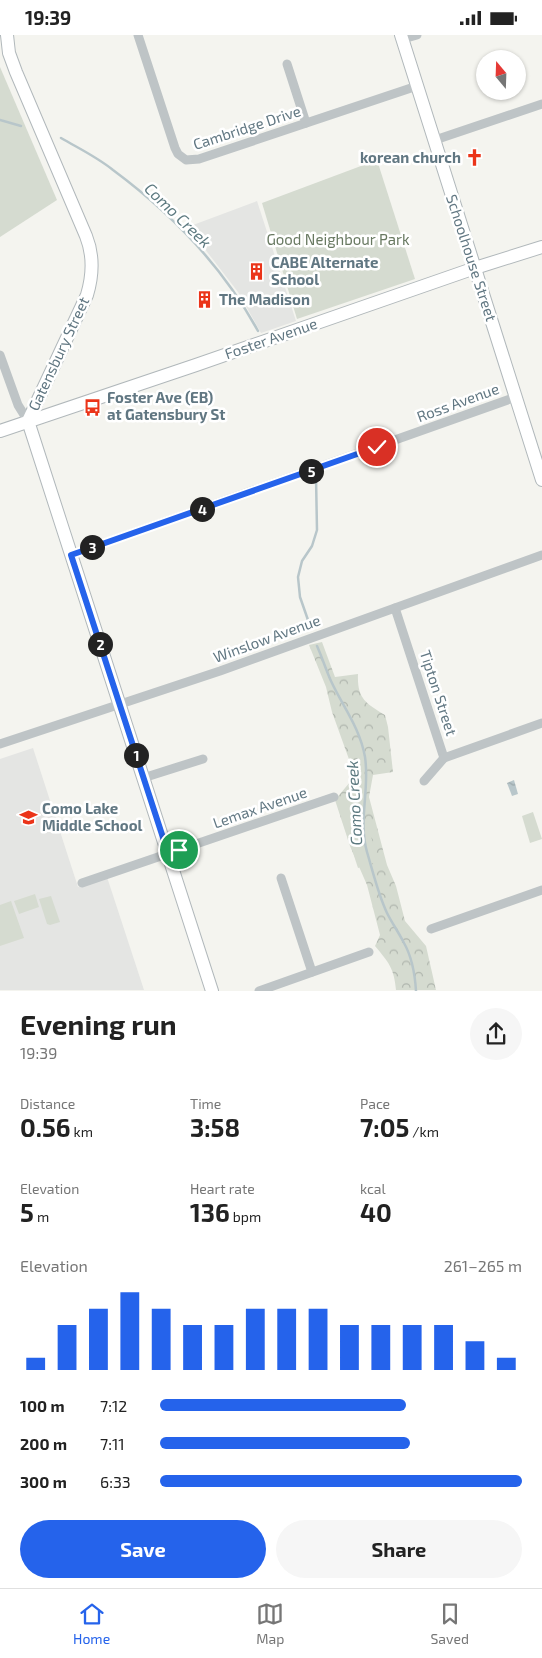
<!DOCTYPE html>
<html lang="en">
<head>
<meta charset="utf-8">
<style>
  :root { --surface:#fff; --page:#f6f6f6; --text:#222; --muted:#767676; --line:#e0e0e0; --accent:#2563eb }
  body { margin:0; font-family:"Exo 2",sans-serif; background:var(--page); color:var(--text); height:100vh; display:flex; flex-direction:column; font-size:19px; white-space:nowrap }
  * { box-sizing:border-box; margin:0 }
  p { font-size:16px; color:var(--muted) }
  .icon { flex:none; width:28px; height:28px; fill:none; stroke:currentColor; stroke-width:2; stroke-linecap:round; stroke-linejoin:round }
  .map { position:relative; height:956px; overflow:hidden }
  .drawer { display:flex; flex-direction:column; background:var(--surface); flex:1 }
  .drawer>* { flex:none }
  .needle { width:32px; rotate:341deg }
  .fabs { position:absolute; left:476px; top:15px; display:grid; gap:10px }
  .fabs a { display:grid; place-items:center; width:50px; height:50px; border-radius:50%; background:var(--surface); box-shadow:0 1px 4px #0004; font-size:25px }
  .pin { position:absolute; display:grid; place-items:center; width:42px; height:42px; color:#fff; margin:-21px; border:2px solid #fff; border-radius:50%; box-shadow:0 1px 5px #0007 }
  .km { position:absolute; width:25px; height:25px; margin:-12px; border-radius:50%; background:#222; color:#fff; font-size:14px; line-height:25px; text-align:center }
  .round { display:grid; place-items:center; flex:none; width:52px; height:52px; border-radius:26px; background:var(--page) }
  .head { display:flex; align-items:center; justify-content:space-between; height:85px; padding:0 20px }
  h1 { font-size:28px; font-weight:700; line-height:38px }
  .stats { display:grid; grid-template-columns:repeat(3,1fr); gap:8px; height:85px; padding:5px 20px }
  .stats div { display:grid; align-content:center }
  .stats b { font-size:25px; font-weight:700 }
  .stats small { font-size:14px; font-weight:400 }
  .stats p { font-size:14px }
  .chart { height:140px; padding:10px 20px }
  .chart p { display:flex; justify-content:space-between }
  .chart svg { width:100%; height:90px; margin-top:5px; stroke:var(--accent); stroke-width:6 }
  .button { display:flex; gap:10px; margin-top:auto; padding:10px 20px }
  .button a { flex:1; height:58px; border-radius:30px; background:var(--accent); color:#fff; font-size:20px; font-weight:700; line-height:58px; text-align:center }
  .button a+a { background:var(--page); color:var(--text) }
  ul { padding:0 20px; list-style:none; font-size:16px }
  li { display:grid; grid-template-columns:80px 60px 1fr; align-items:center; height:38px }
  li i { height:12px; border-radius:6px; background:var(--accent) }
  .status { display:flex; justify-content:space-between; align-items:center; height:35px; padding:0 25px; background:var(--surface); direction:ltr }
  .status svg { height:14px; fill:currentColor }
  .dock { display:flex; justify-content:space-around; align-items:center; height:70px; border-top:1px solid var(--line); background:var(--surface); font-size:14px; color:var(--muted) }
  .dock a { display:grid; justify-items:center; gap:2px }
  .dock .on { color:var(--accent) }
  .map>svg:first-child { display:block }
</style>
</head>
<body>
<div class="status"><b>19:39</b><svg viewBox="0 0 49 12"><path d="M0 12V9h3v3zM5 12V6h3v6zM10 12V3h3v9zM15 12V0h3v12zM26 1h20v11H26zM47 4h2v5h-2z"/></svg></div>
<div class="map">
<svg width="542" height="956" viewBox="0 0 542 956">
  <defs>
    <pattern id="forest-crowns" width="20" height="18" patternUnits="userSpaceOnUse" patternTransform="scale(1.25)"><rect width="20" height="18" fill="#d5dbd0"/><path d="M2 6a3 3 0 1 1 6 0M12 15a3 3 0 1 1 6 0" fill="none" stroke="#b0b6ae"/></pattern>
    <pattern id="water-ripples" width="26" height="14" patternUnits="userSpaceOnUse" patternTransform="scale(1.25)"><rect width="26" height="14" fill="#b8c6ca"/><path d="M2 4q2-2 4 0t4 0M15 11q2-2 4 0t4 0" fill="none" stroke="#99a6a9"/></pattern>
  </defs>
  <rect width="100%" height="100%" fill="#f4f4ef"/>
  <g fill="#e4e5e3">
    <polygon points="257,166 296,286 261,298 238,257 194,200 185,193"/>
    <polygon points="33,713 78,852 107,842 144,955 0,955 0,724"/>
  </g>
  <path fill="url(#forest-crowns)" d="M 322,607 L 335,642 L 358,639 C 357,663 365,668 385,680 L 388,692 L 393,737 L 373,740 L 369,762 L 387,830 L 396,851 L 405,886 L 426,911 L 436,955 L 396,955 C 394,933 389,928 375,911 L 380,900 L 367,850 L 350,811 L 335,765 L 355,741 L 332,677 L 326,652 L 309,610 Z"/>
  <g fill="#d5dbd0">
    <polygon points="0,32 57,165 0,202"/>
    <polygon points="377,125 415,244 297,284 262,168"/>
    <polygon points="359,765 379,826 358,833 338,772"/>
    <polygon points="533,777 542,804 530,808 522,781"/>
    <polygon points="35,859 39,872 19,879 14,866"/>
    <polygon points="51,861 60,887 50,890 47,889 39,864"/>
    <polygon points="11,866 24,903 0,911 0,870"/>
  </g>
  <polygon fill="url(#water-ripples)" points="514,745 518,759 512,761 507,748"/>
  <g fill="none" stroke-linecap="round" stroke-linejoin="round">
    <g stroke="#b8c6ca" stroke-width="2.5">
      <polyline points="0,85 21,91"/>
      <path d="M 61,103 C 78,113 97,122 113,135 C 171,178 223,232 258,296"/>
      <polyline points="308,585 300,562 298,542 302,526 312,511 317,495 316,442"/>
      <path d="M 317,611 C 322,622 326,635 331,646 C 343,672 360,693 365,722 C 370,754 358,785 367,817 C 373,837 378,859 387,878 C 392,888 399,898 404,908 C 412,922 415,940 416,956"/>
    </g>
    <defs>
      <g id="secondary">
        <path d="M 7,0 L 9,18 L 16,37 L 86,201 C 94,221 93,240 87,260 L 28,386 L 212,956"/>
        <polyline points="401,0 542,445"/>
        <polyline points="0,396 196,330 475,233 542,212"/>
      </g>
    </defs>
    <use href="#secondary" stroke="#b1b8bb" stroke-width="14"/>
    <g stroke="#bec4c6" stroke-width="9">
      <polyline points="138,0 175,113 178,119 186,125 199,124 417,51"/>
      <polyline points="403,4 417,0"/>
      <polyline points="287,29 306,88"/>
      <polyline points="435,105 542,69"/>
      <polyline points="0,320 18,370 28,386"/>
      <polyline points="71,520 516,362"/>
      <polyline points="395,573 444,723 424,746"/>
      <polyline points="0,709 220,636 542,520"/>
      <polyline points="444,723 542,688"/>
      <polyline points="143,743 203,724"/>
      <polyline points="281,843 312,937"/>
      <polyline points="82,848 334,762"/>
      <polyline points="431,894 542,855"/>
      <polyline points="259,956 369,917"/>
    </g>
    <use href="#secondary" stroke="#fff" stroke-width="12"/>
  </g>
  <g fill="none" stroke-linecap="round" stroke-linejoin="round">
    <defs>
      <polyline id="route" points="179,815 168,818 71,520 377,412"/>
    </defs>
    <use href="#route" stroke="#fff" stroke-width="10"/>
    <use href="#route" stroke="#2563eb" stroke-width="6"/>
  </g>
  <defs>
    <symbol id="church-bare" viewBox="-9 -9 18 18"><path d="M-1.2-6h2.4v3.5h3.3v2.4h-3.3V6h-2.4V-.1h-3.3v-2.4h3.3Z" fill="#eb3419" stroke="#fff" stroke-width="2.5" paint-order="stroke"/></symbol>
    <symbol id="building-bare" viewBox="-9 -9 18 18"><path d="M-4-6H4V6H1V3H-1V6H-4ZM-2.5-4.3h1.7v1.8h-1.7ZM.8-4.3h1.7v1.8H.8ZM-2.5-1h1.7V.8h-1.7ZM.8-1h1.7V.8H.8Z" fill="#eb3419" stroke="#fff" stroke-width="2.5" paint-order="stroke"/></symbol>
    <symbol id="bus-bare" viewBox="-9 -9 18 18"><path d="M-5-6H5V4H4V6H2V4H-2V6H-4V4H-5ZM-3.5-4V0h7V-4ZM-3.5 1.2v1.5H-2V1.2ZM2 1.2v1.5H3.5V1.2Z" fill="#eb3419" stroke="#fff" stroke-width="2.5" paint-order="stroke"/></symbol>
    <symbol id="school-bare" viewBox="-9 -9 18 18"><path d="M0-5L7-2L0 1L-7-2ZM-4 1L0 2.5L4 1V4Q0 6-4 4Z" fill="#eb3419" stroke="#fff" stroke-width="2.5" paint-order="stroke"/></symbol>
  </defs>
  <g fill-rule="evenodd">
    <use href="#church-bare" x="462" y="110" width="25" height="25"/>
    <use href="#building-bare" x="244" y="224" width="25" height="25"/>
    <use href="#building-bare" x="192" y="252" width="25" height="25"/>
    <use href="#bus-bare" x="80" y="360" width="25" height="25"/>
    <use href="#school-bare" x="16" y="770" width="25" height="25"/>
  </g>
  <g text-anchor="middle" stroke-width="5" stroke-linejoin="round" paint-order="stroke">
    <g font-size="15" fill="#617782" stroke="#fff">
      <text transform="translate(247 93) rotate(-18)" y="5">Cambridge Drive</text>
      <text transform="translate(471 223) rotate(72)" y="5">Schoolhouse Street</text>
      <text transform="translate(271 304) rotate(-19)" y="5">Foster Avenue</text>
      <text transform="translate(59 319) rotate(-65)" y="5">Gatensbury Street</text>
      <text transform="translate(458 368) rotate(-20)" y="5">Ross Avenue</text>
      <text transform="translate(267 604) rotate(-20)" y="5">Winslow Avenue</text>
      <text transform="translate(438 658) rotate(72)" y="5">Tipton Street</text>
      <text transform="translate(260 773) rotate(-19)" y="5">Lemax Avenue</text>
    </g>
    <g font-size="15" font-weight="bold" fill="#617782" stroke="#fff" text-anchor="start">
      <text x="461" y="128" text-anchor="end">korean church</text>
      <text x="271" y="233">CABE Alternate<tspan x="271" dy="17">School</tspan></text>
      <text x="219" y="270">The Madison</text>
      <text x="107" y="368">Foster Ave (EB)<tspan x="107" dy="17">at Gatensbury St</tspan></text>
      <text x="42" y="779">Como Lake<tspan x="42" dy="17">Middle School</tspan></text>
    </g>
    <g font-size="15" fill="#687961" stroke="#fff">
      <text x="338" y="210">Good Neighbour Park</text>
    </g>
    <g font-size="16" font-style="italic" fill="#5d7a80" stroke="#fff">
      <text transform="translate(178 180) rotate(44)" y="6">Como Creek</text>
      <text transform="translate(354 768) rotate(-93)" y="6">Como Creek</text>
    </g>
  </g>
</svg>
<div class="fabs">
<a><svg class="needle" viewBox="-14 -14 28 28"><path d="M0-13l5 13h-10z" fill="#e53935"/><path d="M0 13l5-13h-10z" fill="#767676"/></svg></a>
</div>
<div class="pin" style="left:179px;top:815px;background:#1e9e55"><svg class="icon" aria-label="arrive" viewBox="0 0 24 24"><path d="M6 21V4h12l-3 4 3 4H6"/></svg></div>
<div class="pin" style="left:377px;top:412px;background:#d93025"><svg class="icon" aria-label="check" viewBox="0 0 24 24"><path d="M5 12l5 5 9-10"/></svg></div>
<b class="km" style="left:136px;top:720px">1</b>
<b class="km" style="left:100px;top:609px">2</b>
<b class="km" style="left:92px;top:512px">3</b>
<b class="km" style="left:202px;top:474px">4</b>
<b class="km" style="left:311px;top:436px">5</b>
</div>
<section class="drawer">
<div class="head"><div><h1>Evening run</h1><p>19:39</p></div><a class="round"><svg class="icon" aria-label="share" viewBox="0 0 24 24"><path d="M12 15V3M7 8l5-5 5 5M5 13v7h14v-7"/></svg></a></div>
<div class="stats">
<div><p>Distance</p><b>0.56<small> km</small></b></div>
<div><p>Time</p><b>3:58</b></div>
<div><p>Pace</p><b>7:05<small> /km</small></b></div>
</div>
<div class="stats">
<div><p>Elevation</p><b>5<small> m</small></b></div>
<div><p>Heart rate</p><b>136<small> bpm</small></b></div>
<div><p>kcal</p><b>40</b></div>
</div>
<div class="chart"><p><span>Elevation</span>261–265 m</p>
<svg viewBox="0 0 160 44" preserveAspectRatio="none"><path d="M5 44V38M15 44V22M25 44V14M35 44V6M45 44V14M55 44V22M65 44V22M75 44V14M85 44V14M95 44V14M105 44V22M115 44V22M125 44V22M135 44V22M145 44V30M155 44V38"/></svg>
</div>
<ul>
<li><b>100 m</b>7:12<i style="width:68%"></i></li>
<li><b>200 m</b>7:11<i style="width:69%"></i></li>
<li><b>300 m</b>6:33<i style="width:100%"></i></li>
</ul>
<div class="button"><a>Save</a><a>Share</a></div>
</section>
<nav class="dock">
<a class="on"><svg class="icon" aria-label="home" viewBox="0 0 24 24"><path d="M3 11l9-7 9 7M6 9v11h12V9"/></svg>Home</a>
<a><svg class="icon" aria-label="map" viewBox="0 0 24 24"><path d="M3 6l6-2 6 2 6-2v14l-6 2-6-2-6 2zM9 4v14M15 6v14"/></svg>Map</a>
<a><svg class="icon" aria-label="saved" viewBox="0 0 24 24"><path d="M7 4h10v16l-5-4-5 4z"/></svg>Saved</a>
</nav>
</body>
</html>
